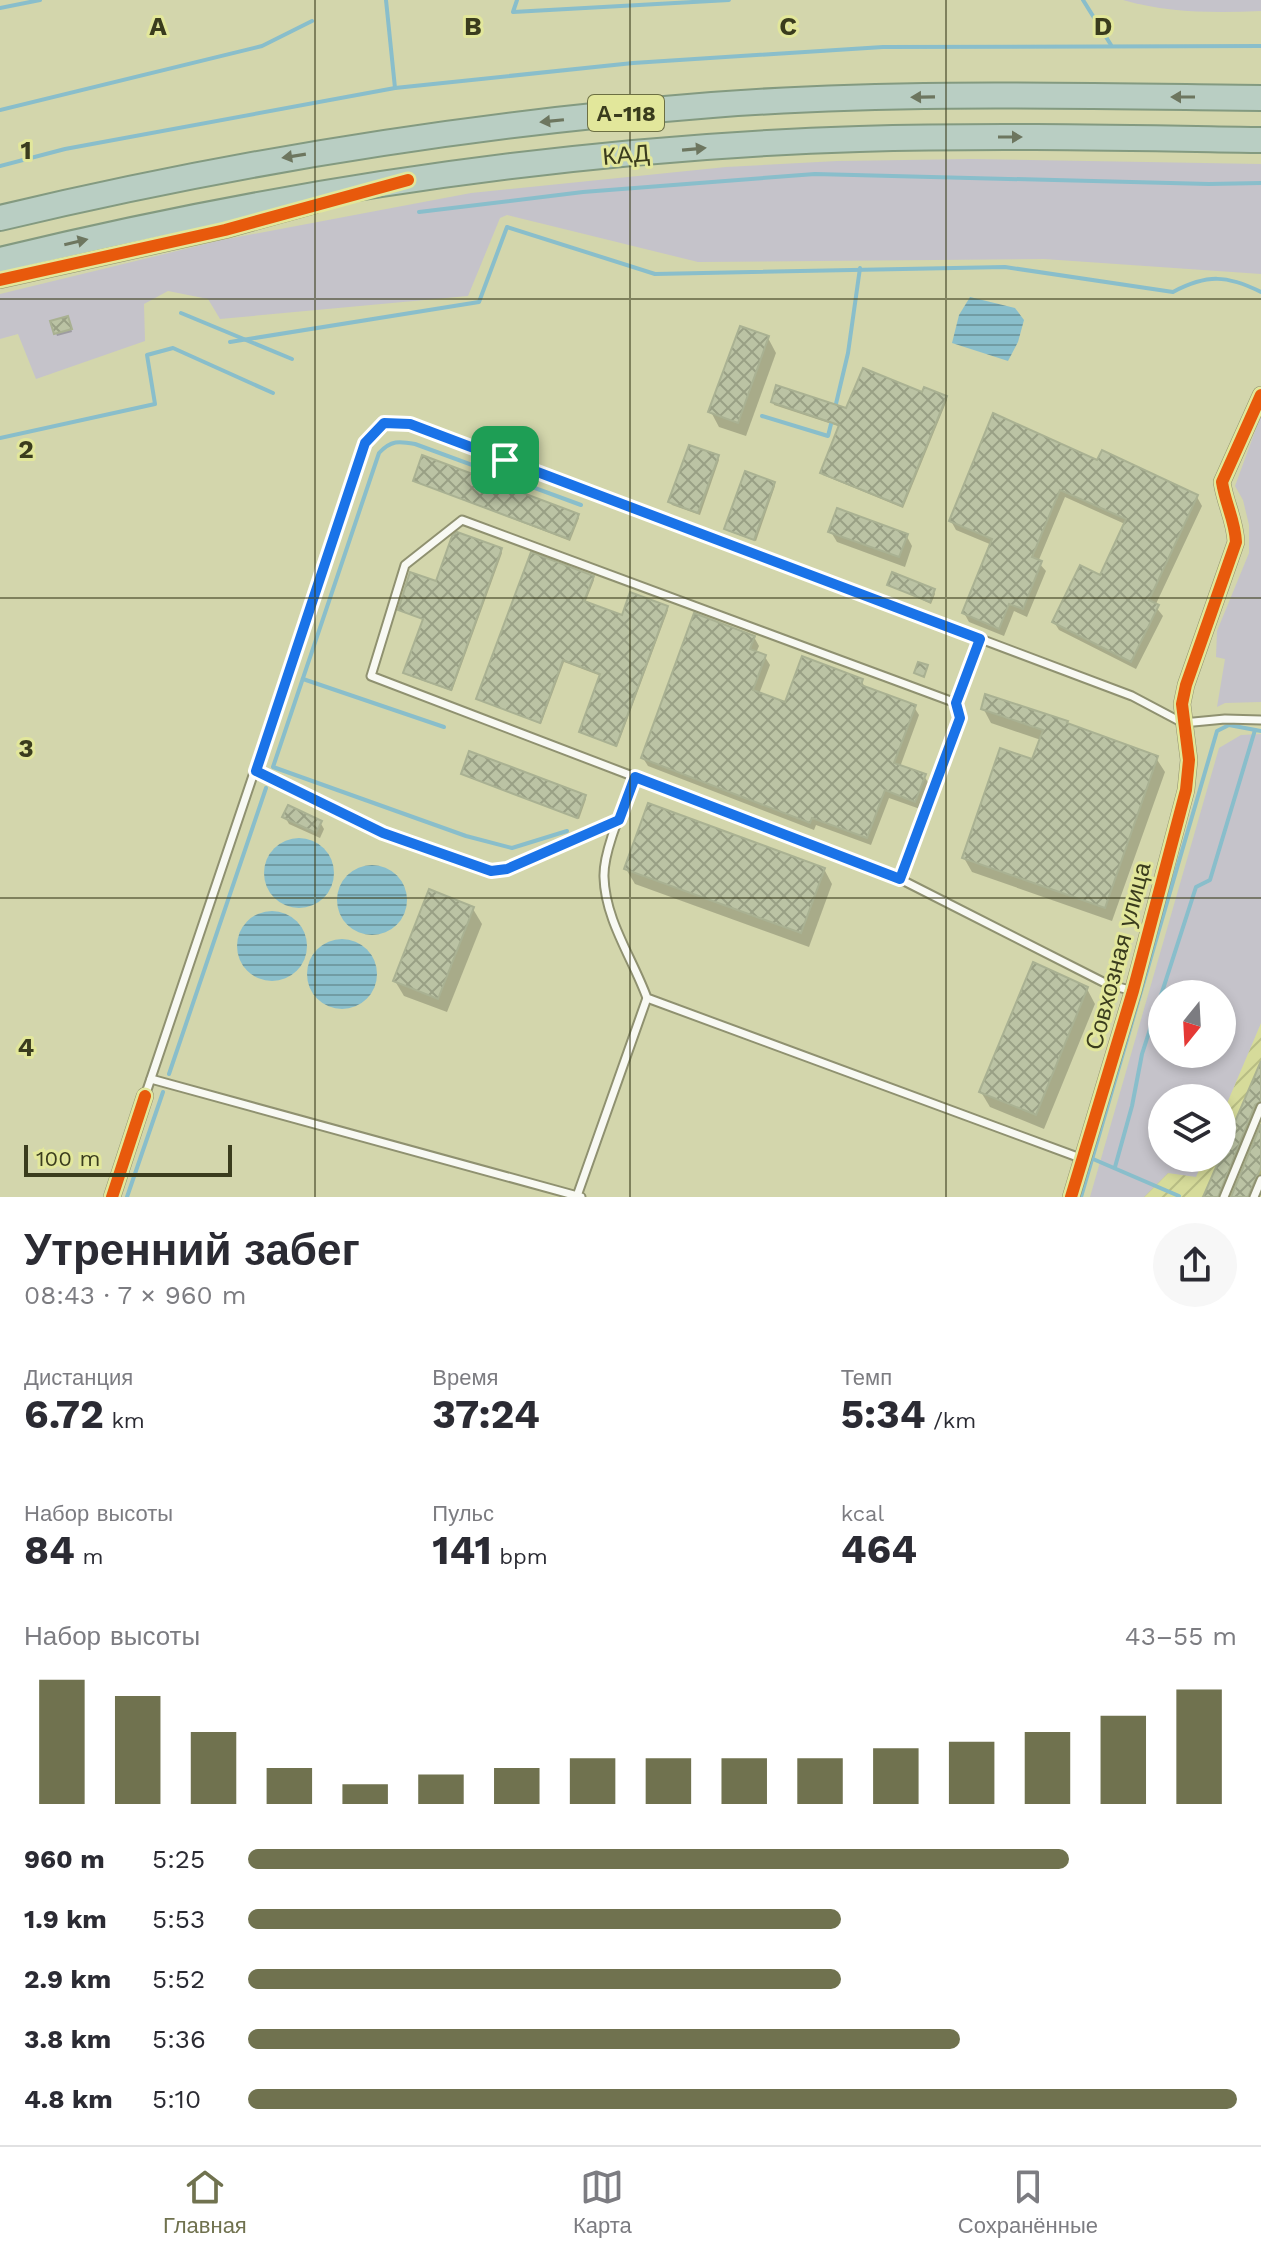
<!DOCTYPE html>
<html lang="ru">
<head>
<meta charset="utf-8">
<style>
  :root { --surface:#fff; --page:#f7f7f7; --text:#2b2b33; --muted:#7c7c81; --line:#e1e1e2; --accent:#70724f }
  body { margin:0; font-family:"Work Sans",sans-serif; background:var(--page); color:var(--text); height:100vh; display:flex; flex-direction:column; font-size:30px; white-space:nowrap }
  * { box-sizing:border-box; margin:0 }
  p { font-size:26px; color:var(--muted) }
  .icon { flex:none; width:44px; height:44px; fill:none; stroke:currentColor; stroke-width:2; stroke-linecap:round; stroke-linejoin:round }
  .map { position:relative; height:1197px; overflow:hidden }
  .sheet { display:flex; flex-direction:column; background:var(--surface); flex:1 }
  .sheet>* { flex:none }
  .needle { width:52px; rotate:198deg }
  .tools { position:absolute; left:1148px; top:980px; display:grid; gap:16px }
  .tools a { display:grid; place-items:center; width:88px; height:88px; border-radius:50%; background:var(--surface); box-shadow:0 4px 12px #0003; font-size:40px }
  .scale { position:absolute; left:24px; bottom:20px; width:208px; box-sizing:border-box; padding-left:8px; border:4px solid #3a3c1d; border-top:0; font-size:22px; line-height:28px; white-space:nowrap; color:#3a3c1d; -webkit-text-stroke:6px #e2e79b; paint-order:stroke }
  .pin { position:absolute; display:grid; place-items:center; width:68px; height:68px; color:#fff; margin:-34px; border-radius:16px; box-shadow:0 4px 12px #0006 }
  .round { display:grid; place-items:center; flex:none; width:84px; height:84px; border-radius:42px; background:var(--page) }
  .summary { display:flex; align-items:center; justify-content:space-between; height:136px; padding:0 24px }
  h1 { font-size:44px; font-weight:700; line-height:60px }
  .stats { display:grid; grid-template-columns:repeat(3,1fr); gap:12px; height:136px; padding:8px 24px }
  .stats div { display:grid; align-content:center }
  .stats b { font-size:40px; font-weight:700 }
  .stats small { font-size:22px; font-weight:400 }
  .stats p { font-size:22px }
  .chart { height:224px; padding:16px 24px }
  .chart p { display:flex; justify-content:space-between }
  .chart svg { width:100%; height:144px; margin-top:8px; stroke:var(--accent); stroke-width:6 }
  ul { padding:0 24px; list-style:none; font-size:26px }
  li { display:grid; grid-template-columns:128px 96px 1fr; align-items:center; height:60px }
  li i { height:20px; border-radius:10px; background:var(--accent) }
  .menu { display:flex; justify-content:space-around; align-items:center; height:112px; border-top:2px solid var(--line); background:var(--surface); font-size:22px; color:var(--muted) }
  .menu a { display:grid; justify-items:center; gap:4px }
  .menu .selected { color:var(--accent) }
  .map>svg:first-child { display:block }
</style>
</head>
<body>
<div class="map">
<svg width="1261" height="1197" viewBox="0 0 1261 1197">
  <defs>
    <pattern id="industrial-furrows" width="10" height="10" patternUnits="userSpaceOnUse" patternTransform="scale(2)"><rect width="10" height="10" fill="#d6db9a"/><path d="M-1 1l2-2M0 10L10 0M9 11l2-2" fill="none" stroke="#b8bd84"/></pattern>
    <pattern id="water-rules" width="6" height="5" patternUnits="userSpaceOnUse" patternTransform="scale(2)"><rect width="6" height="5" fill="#89becb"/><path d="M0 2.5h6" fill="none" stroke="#719ca4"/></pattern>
    <pattern id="building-cross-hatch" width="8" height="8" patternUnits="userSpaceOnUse" patternTransform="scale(2)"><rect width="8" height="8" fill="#bbc3a4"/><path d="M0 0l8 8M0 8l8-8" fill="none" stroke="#99a085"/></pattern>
  </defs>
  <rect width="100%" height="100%" fill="#d3d6ac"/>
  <polygon fill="url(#industrial-furrows)" points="1261,1023 1261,1197 1144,1197 1168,1173 1196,1176 1204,1158 1222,1158 1222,1115"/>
  <g fill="#c5c3ca" fill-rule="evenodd">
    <path d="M 1123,0 L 1261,0 L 1261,11 C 1214,13 1168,13 1123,0 Z"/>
    <polygon points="971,159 1261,164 1261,274 1044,259 698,262 507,215 500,218 468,296 220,319 208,299 168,291 144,304 145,341 36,379 18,334 0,339 0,294 222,240 471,193 726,167 837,161"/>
    <polygon points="1261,415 1261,702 1225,703 1217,707 1225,659 1216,657 1217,631 1249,553 1249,525 1243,500 1235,486"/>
    <path d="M 1261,734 L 1261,1023 L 1222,1115 L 1222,1098 L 1162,1098 L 1162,1158 L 1204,1158 L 1196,1177 L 1168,1173 L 1144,1197 L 1090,1197 L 1219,748 L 1241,735 ZM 1222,994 L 1222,1054 L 1162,1054 L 1162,994 Z"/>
  </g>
  <g fill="url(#water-rules)">
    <polygon points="970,297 1015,308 1024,320 1018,342 1008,361 952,343 959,315"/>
    <circle cx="299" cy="873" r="35"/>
    <circle cx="372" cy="900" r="35"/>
    <circle cx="272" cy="946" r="35"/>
    <circle cx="342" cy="974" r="35"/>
  </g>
  <g fill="#0003">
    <polygon points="69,321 72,332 57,336 56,333"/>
    <polygon points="768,338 776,353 746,436 719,427 711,412"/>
    <polygon points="946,397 947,400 903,508 823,475 822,473 841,427 774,405 773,402 848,410"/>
    <polygon points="718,457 719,460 700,515 672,505 670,502"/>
    <polygon points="1098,462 1197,497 1202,506 1155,606 1163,616 1136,669 1059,630 1054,622 1101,578 1125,524 1065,497 1038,562 1046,571 1027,617 1014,611 1004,636 969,622 964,613 992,545 956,530 951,521"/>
    <polygon points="415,481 577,515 579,518 570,541"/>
    <polygon points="774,483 775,486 756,541 728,531 726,528"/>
    <polygon points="831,532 906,535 912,546 905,567 837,542"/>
    <polygon points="501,550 502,553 452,691 407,675 405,673 424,620 400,609 437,584"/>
    <polygon points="592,577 594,580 585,603 623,617 666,608 668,610 617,747 581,731 601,676 564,662 541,724 479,699"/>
    <polygon points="889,585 934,591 935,594 931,604"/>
    <polygon points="754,637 759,646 756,653 765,657 770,665 759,694 786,704 861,680 866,689 914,707 919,715 900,767 924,776 929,784 920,809 889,798 871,845 816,825 814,830 648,766 643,758"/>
    <polygon points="983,708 1068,726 1156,758 1165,772 1112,921 972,872 964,858 1034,762 1041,740 991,723"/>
    <polygon points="463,774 585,796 586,799 579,819"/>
    <polygon points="285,817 320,822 324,829 320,838 289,824"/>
    <polygon points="626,869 824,869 832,884 809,947 635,884"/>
    <polygon points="473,909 482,924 447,1012 404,996 395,981"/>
    <polygon points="1087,989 1095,1004 1044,1129 990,1107 981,1092"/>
    <polygon points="1261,1066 1261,1105 1256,1106 1219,1197 1205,1197"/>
    <polygon points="1261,1129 1261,1177 1256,1179 1249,1197 1233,1197"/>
  </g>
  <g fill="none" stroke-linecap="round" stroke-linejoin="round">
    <g stroke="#89becb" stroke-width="4">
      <polyline points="386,0 395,88"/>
      <polyline points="517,0 513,12 729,0"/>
      <polyline points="1083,0 1111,45"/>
      <polyline points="0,8 40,0"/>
      <polyline points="0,110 262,46 312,21"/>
      <polyline points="0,166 65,149 395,88 633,63 883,47 1261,46"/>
      <polyline points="419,212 583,192 815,174 1209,184 1261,183"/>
      <polyline points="181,313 292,359"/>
      <path d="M 230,342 L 479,302 L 507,227 L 655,274 L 1005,267 L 1173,292 C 1207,274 1227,275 1261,292"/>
      <polyline points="835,408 848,353 860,268"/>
      <polyline points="762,416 828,436 832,420"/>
      <polyline points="0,438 155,404 147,355 173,348 273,393"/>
      <polyline points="303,679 444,727"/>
      <path d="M 567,831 L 512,848 L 466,836 L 273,767 L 379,453 C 391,440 399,441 415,444 L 581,505"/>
      <polyline points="169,1074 266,788"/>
      <polyline points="1093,1159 1179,1196"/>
      <polyline points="1115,1167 1132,1106 1142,1054 1196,887 1210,880 1255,730"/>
      <polyline points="127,1197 163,1092"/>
      <polyline points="1081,1197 1217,731 1229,725 1261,731"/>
    </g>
  </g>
  <g fill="url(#building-cross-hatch)" stroke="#a9b192" stroke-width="2">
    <polygon points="68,316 72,329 54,334 50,321"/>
    <polygon points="740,326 769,336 738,423 708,412"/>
    <polygon points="863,368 922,392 924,387 947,396 902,506 820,473 839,425 771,402 776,385 846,408"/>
    <polygon points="993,413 1097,460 1102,450 1198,495 1149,600 1159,605 1131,662 1052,622 1080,565 1100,575 1126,519 1060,490 1032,557 1042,561 1023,609 1009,604 999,629 962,613 992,539 949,521"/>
    <polygon points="689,445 719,455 698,513 668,502"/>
    <polygon points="422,455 579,514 569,539 413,481"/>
    <polygon points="745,471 775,482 754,540 724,529"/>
    <polygon points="837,508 908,534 899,557 828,532"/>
    <polygon points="457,532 502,548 451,690 403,673 423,619 398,610 410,572 436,581 452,536"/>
    <polygon points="531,552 594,576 584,601 622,615 630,592 668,606 616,746 579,732 600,674 563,660 540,723 476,699"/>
    <polygon points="892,572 935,589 930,602 887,585"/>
    <polygon points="694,613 755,636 750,649 766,655 753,690 785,702 802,656 863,679 861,685 916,705 894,763 926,774 915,802 885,790 867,838 812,818 810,823 641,758"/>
    <polygon points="918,662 928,665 924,677 914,673"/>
    <polygon points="985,694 1068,721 1067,723 1158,756 1105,908 962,858 1000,748 1032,759 1043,730 981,709"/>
    <polygon points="469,751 586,795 577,818 461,774"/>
    <polygon points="648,803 825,868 801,933 624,869"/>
    <polygon points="288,805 322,821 316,833 282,817"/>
    <polygon points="429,889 474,907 438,999 393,981"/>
    <polygon points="1033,962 1088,987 1036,1115 979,1092"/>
    <polygon points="1261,1061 1261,1101 1255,1105 1218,1197 1203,1197 1220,1158 1222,1158 1222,1152"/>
    <polygon points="1261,1124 1261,1167 1258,1174 1248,1197 1231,1197"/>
  </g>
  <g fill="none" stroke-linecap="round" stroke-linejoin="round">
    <defs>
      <g id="lane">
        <path d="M 980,639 L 956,703 L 960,718 L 900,879 L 635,777 C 625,803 603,850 604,877 C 605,920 633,959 647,998 L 1083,1159"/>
        <polyline points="256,771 383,833 491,871 507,869 618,820"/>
        <polyline points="635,777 371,676 405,565 462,520 956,703"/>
        <polyline points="900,879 1107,984 1133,991"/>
        <polyline points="151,1079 581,1197"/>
        <polyline points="145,1096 365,443 384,423 410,424 1132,696 1183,723 1225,719 1261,720"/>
        <polyline points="577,1196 647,998"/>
        <polyline points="1224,1197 1261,1107"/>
        <polyline points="1254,1197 1261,1180"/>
      </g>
      <g id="street">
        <polyline points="0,280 225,230 315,205"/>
        <polyline points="112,1197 145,1096"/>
        <path d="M 1071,1197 L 1133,991 L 1186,790 L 1189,760 L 1182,704 L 1186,685 L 1236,542 C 1235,520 1225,503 1222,482 L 1261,395"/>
      </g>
      <g id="highway">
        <path d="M 0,218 C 235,162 471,124 712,105 C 895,91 1078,96 1261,98"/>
        <path d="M 0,260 C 281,192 569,148 859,139 C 993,135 1127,138 1261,140"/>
      </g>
    </defs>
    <use href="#lane" stroke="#8f9170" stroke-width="11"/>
    <use href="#street" stroke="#8f9170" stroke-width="18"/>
    <use href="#highway" stroke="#839a80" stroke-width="28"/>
    <use href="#lane" stroke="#f8f9f3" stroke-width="7"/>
    <use href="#street" stroke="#f8f9f3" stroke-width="14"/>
    <use href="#highway" stroke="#b9cec3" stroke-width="24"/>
    <defs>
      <g id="cycleway">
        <polyline points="0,280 225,230 408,180"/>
        <polyline points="112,1197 145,1096"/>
        <path d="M 1071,1197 L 1133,991 L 1186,790 L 1189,760 L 1182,704 L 1186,685 L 1236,542 C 1235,520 1225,503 1222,482 L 1261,395"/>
      </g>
    </defs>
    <use href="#cycleway" stroke="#e2e79b" stroke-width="17"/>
    <use href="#cycleway" stroke="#e8590c" stroke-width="12"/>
  </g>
  <defs><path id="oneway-solid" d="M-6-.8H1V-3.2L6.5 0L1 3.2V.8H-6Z" transform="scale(2)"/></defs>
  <g fill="#6d765f">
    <use href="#oneway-solid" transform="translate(923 97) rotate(179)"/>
    <use href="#oneway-solid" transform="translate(1183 97) rotate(-180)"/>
    <use href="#oneway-solid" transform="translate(552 121) rotate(174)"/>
    <use href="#oneway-solid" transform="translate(1010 137)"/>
    <use href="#oneway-solid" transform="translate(694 149) rotate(-5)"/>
    <use href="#oneway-solid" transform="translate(294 156) rotate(171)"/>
    <use href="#oneway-solid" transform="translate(76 242) rotate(-13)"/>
  </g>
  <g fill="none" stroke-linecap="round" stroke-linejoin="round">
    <defs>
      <polygon id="route" points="384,423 410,424 980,639 956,703 960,718 900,879 635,777 619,820 507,869 491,871 383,833 256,771 365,443"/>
    </defs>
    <use href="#route" stroke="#fff" stroke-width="16"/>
    <use href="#route" stroke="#1a73e8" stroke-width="10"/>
  </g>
  <path fill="none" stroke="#3a3c1d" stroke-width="2" stroke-opacity="0.55" d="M 315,0 L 315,1197M 630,0 L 630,1197M 946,0 L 946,1197M 0,299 L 1261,299M 0,598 L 1261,598M 0,898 L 1261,898"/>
  <g text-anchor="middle" stroke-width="6" stroke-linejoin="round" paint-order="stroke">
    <rect fill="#e2e79b" stroke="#6c6f43" stroke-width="2" x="588" y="95" width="76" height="36" rx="6"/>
    <g font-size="22" font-weight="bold" fill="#3a3c1d">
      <text x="626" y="121">А-118</text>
    </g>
    <g font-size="24" fill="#3a3c1d" stroke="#e2e79b">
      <text transform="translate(626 155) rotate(-5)" y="8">КАД</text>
      <text transform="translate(1118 956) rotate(-75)" y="8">Совхозная улица</text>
    </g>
  </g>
  <g font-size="26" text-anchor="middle" font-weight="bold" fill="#3a3c1d" stroke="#e2e79b" stroke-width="6" stroke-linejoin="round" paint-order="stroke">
    <text x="158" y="35">A</text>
    <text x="473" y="35">B</text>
    <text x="788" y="35">C</text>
    <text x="1103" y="35">D</text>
    <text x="26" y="159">1</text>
    <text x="26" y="458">2</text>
    <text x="26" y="757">3</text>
    <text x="26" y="1056">4</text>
  </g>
</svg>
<div class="tools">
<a><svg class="needle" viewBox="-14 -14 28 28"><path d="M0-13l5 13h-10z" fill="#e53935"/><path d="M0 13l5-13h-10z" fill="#7c7c81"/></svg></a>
<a><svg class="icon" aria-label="layers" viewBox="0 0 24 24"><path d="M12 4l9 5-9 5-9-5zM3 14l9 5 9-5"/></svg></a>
</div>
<div class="scale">100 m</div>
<div class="pin" style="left:505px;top:460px;background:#1e9e55"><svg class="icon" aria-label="arrive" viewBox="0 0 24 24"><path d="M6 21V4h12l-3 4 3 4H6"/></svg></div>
</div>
<section class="sheet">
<div class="summary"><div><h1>Утренний забег</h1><p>08:43 · 7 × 960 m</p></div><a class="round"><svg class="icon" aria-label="share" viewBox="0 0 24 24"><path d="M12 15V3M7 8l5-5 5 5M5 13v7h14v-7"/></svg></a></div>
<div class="stats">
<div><p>Дистанция</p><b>6.72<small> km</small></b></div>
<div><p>Время</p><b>37:24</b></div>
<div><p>Темп</p><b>5:34<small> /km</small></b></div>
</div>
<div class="stats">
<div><p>Набор высоты</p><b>84<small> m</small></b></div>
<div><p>Пульс</p><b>141<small> bpm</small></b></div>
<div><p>kcal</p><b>464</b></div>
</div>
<div class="chart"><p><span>Набор высоты</span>43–55 m</p>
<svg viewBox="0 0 160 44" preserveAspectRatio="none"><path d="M5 44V6M15 44V11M25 44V22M35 44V33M45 44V38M55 44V35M65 44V33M75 44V30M85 44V30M95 44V30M105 44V30M115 44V27M125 44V25M135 44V22M145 44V17M155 44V9"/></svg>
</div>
<ul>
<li><b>960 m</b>5:25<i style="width:83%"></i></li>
<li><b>1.9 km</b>5:53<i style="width:60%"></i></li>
<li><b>2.9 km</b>5:52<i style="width:60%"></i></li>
<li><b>3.8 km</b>5:36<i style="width:72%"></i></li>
<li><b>4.8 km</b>5:10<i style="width:100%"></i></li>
</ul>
</section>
<nav class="menu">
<a class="selected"><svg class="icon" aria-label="home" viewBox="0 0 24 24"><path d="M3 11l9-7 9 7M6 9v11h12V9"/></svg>Главная</a>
<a><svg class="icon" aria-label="map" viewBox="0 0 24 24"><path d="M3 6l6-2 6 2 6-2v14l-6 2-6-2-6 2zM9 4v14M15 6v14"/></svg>Карта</a>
<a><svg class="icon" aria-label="saved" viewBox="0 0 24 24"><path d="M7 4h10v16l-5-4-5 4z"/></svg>Сохранённые</a>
</nav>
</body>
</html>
